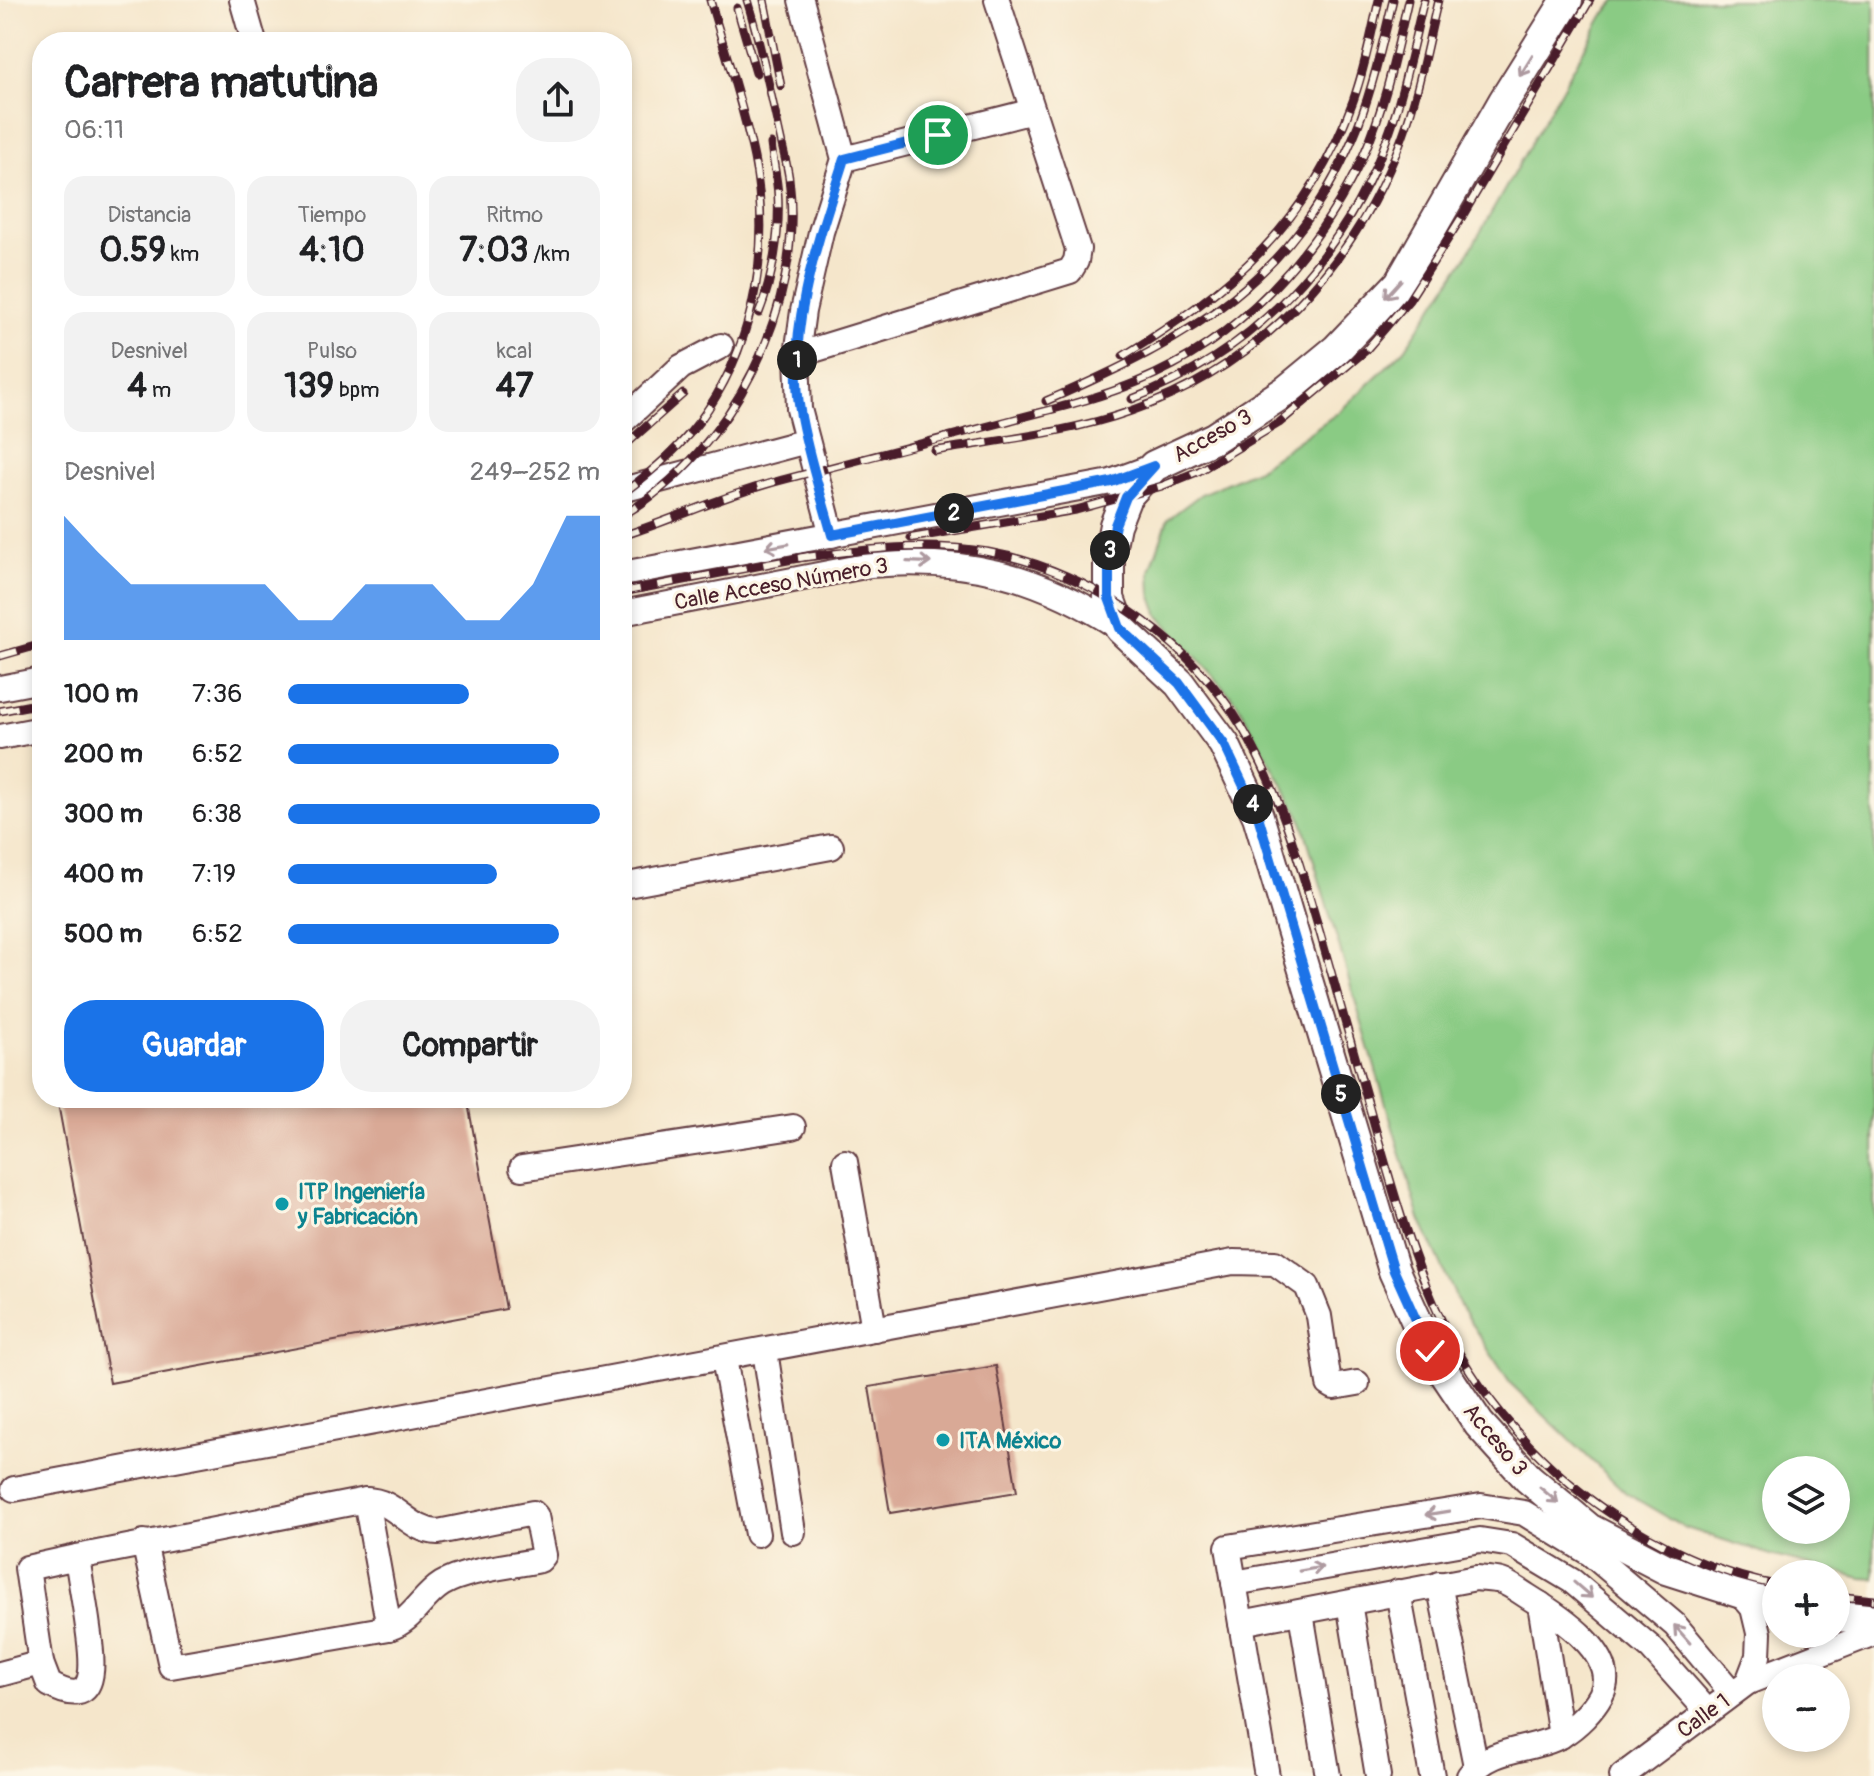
<!DOCTYPE html>
<html lang="es">
<head>
<meta charset="utf-8">
<style>
  :root { --surface:#fff; --page:#f2f2f2; --text:#202124; --muted:#757577; --accent:#1a73e8 }
  body { margin:0; font-family:Pangolin,sans-serif; background:var(--page); color:var(--text); height:100vh; display:flex; flex-direction:column; font-size:30px; white-space:nowrap }
  * { box-sizing:border-box; margin:0 }
  p { font-size:26px; color:var(--muted) }
  .icon { flex:none; width:44px; height:44px; fill:none; stroke:currentColor; stroke-width:2; stroke-linecap:round; stroke-linejoin:round }
  .map { position:relative; flex:1; overflow:hidden }
  .side { position:absolute; left:32px; top:32px; width:600px; height:1076px; display:flex; flex-direction:column; background:var(--surface); border-radius:32px; box-shadow:0 4px 12px #0003 }
  .side>* { flex:none }
  .controls { position:absolute; left:1762px; top:1456px; display:grid; gap:16px }
  .controls a { display:grid; place-items:center; width:88px; height:88px; border-radius:50%; background:var(--surface); box-shadow:0 4px 12px #0003; font-size:40px }
  .pin { position:absolute; display:grid; place-items:center; width:68px; height:68px; color:#fff; margin:-34px; border:4px solid #fff; border-radius:50%; box-shadow:0 2px 8px #0007 }
  .km { position:absolute; width:40px; height:40px; margin:-20px; border-radius:50%; background:#222; color:#fff; font-size:22px; line-height:40px; text-align:center }
  .round { display:grid; place-items:center; flex:none; width:84px; height:84px; border-radius:32px; background:var(--page) }
  .head { display:flex; align-items:center; justify-content:space-between; height:136px; padding:0 32px }
  h1 { font-size:44px; font-weight:700; line-height:60px }
  .metrics { display:grid; grid-template-columns:repeat(3,1fr); gap:12px; height:136px; padding:8px 32px }
  .metrics div { display:grid; align-content:center; border-radius:20px; background:var(--page); text-align:center }
  .metrics b { font-size:34px; font-weight:700 }
  .metrics small { font-size:22px; font-weight:400 }
  .metrics p { font-size:22px }
  .chart { height:224px; padding:16px 32px }
  .chart p { display:flex; justify-content:space-between }
  .chart svg { width:100%; height:144px; margin-top:8px; fill:var(--accent); opacity:.7 }
  .button { display:flex; gap:16px; margin-top:auto; padding:16px 32px }
  .button a { flex:1; height:92px; border-radius:32px; background:var(--accent); color:#fff; font-size:32px; font-weight:700; line-height:92px; text-align:center }
  .button a+a { background:var(--page); color:var(--text) }
  ul { padding:0 32px; list-style:none; font-size:26px }
  li { display:grid; grid-template-columns:128px 96px 1fr; align-items:center; height:60px }
  li i { height:20px; border-radius:10px; background:var(--accent) }
  .map>svg:first-child { display:block }
</style>
</head>
<body>
<div class="map">
<svg width="1874" height="1776" viewBox="0 0 1874 1776">
  <rect width="100%" height="100%" fill="#fcf5e5"/>
  <filter id="ink" filterUnits="userSpaceOnUse"><feTurbulence type="fractalNoise" baseFrequency=".0125" numOctaves="2"/><feDisplacementMap in="SourceGraphic" scale="16" xChannelSelector="R" yChannelSelector="G"/><feConvolveMatrix kernelMatrix="1 2 1 2 8 2 1 2 1" color-interpolation-filters="sRGB"/></filter>
  <filter id="wash" filterUnits="userSpaceOnUse"><feTurbulence type="fractalNoise" baseFrequency=".006" numOctaves="4" result="noise"/><feDisplacementMap in="SourceGraphic" scale="32" xChannelSelector="R" yChannelSelector="G"/><feGaussianBlur stdDeviation="1.8" result="paint"/><feColorMatrix in="noise" values="0 0 0 0 0 0 0 0 0 0 0 0 0 0 0 0 0 1.4 0 .05"/><feComposite in="paint" operator="in"/></filter>
  <g filter="url(#wash)">
    <rect width="100%" height="100%" fill="#f5e6cb"/>
    <path fill="#8acb84" stroke="#6a7558" stroke-width="2" fill-rule="evenodd" d="M 1616,0 L 1874,0 L 1874,1579 L 1861,1578 L 1774,1556 L 1686,1528 L 1626,1493 L 1510,1383 L 1461,1308 L 1420,1219 L 1301,818 L 1236,701 L 1159,616 L 1151,594 L 1150,571 L 1168,519 L 1201,494 L 1256,470 L 1339,412 L 1405,349 L 1468,254 L 1603,16 ZM 1836,1470 L 1836,1530 L 1776,1530 L 1776,1470 Z"/>
    <g id="blocks">
      <g fill="#d9a996">
        <polygon points="57,1098 467,1098 506,1309 110,1383"/>
        <polygon points="996,1366 1017,1492 890,1513 869,1387"/>
      </g>
    </g>
  </g>
  <g filter="url(#ink)">
    <use href="#blocks" fill-opacity="0" stroke="#643d43" stroke-width="2"/>
    <g fill="none" stroke-linecap="round" stroke-linejoin="round">
      <defs>
        <g id="minor">
          <polyline points="242,0 254,42"/>
          <polyline points="801,0 844,159 821,232 803,311 797,355 799,409 832,535"/>
          <polyline points="844,159 1033,111"/>
          <polyline points="797,355 1070,271 1076,261 1078,249 997,0"/>
          <polyline points="622,422 681,367 721,346"/>
          <polyline points="622,490 807,441"/>
          <polyline points="622,574 1111,482 1152,467"/>
          <path d="M 622,613 L 870,565 C 966,557 1039,575 1120,628"/>
          <polyline points="0,688 42,680"/>
          <polyline points="0,737 42,729"/>
          <polyline points="622,886 831,847"/>
          <polyline points="845,1162 874,1329"/>
          <polyline points="522,1168 793,1127"/>
          <polyline points="765,1351 793,1532"/>
          <polyline points="724,1359 757,1534"/>
          <polyline points="14,1489 1233,1262 1275,1263 1307,1286 1319,1316 1329,1384 1334,1387 1357,1383"/>
          <path d="M 366,1500 C 396,1500 409,1531 438,1532 L 533,1513 L 536,1516 L 544,1555 L 540,1560 C 512,1566 465,1570 442,1584 C 421,1597 413,1621 389,1628"/>
          <polyline points="77,1557 366,1500 389,1628 171,1666 144,1542"/>
          <path d="M 77,1557 C 80,1578 84,1599 87,1620 C 91,1651 105,1716 49,1684 L 41,1663 L 27,1568 Z"/>
          <polyline points="1234,1583 1480,1540 1512,1545 1572,1581 1651,1648 1708,1712"/>
          <polyline points="1439,1584 1476,1766"/>
          <polyline points="1398,1592 1432,1776"/>
          <polyline points="1349,1603 1378,1776"/>
          <polyline points="1540,1604 1561,1736"/>
          <polyline points="1301,1613 1328,1776"/>
          <path d="M 1241,1623 L 1476,1578 C 1484,1579 1493,1579 1501,1581 C 1510,1584 1519,1591 1527,1596 C 1556,1614 1622,1655 1601,1695 C 1593,1710 1577,1726 1562,1735 C 1533,1752 1492,1745 1469,1776"/>
          <polyline points="0,1674 41,1663"/>
          <polyline points="1748,1682 1874,1633"/>
          <polyline points="1267,1776 1228,1547 1481,1506 1524,1513 1591,1554 1675,1625 1732,1693"/>
          <polyline points="1622,1776 1748,1682 1758,1656 1759,1633 1753,1608 1741,1594"/>
        </g>
        <g id="major">
          <polyline points="1567,0 1504,101 1400,283 1337,349 1286,391 1214,438 1154,466 1126,497 1115,525 1109,555 1109,598 1120,628 1179,683 1224,744 1258,816 1394,1271 1430,1351 1479,1424 1528,1478 1589,1529 1666,1569 1776,1604"/>
          <polyline points="1836,1616 1874,1618"/>
        </g>
      </defs>
      <use href="#minor" stroke="#643d43" stroke-width="28"/>
      <use href="#major" stroke="#643d43" stroke-width="34"/>
      <use href="#minor" stroke="#fff" stroke-width="24"/>
      <use href="#major" stroke="#fff" stroke-width="30"/>
      <defs>
        <g id="rail">
          <polyline points="764,0 781,86"/>
          <polyline points="737,8 756,73"/>
          <path d="M 759,313 C 773,278 780,233 778,195 C 777,178 773,161 771,144"/>
          <path d="M 1123,356 C 1232,289 1308,225 1353,101 C 1365,68 1371,34 1379,0"/>
          <path d="M 1132,399 C 1254,353 1347,254 1390,130 C 1405,88 1413,43 1424,0"/>
          <path d="M 1046,401 C 1191,338 1298,279 1359,123 C 1374,83 1383,41 1393,0"/>
          <polyline points="622,448 683,394"/>
          <path d="M 935,451 C 1000,440 1069,433 1131,411 C 1260,367 1357,263 1403,135 C 1419,91 1427,45 1438,0"/>
          <path d="M 622,494 C 654,470 686,443 708,409 C 756,337 771,242 754,158 C 743,105 725,52 710,0"/>
          <path d="M 622,516 C 733,450 805,307 789,178 C 787,164 783,150 780,136 C 770,90 761,45 747,0"/>
          <path d="M 622,536 C 675,519 727,494 782,480 C 856,461 930,442 1004,422 C 1048,410 1094,400 1137,382 C 1238,341 1317,255 1363,156 C 1385,107 1396,53 1408,0"/>
          <polyline points="911,538 1076,510 1162,486 1199,471 1279,423 1366,350 1409,300 1463,215 1590,0"/>
          <path d="M 798,558 C 861,550 925,541 988,552 C 1083,569 1180,633 1233,713 C 1277,780 1298,858 1320,933 C 1339,999 1357,1065 1376,1131 C 1393,1190 1409,1248 1434,1304 C 1474,1395 1545,1475 1630,1526 C 1675,1553 1724,1575 1776,1585"/>
          <polyline points="622,592 809,556"/>
          <polyline points="0,656 42,644"/>
          <polyline points="0,711 42,703"/>
          <polyline points="1836,1596 1874,1600"/>
        </g>
      </defs>
      <use href="#rail" stroke="#4a1f2b" stroke-width="9"/>
      <use href="#rail" stroke="#fcf5e5" stroke-width="6" stroke-dasharray="18" stroke-linecap="butt"/>
    </g>
    <defs><path id="oneway-shaft" d="M-6 0H5M1.5-3L5.5 0L1.5 3" fill="none" stroke-width="1.6" stroke-linecap="round" stroke-linejoin="round" transform="scale(2)"/></defs>
    <g stroke="#ae9aa0">
      <use href="#oneway-shaft" transform="translate(1526 66) rotate(122)"/>
      <use href="#oneway-shaft" transform="translate(1393 289) rotate(132)"/>
      <use href="#oneway-shaft" transform="translate(777 546) rotate(170)"/>
      <use href="#oneway-shaft" transform="translate(919 562) rotate(2)"/>
      <use href="#oneway-shaft" transform="translate(1549 1495) rotate(40)"/>
      <use href="#oneway-shaft" transform="translate(1437 1513) rotate(171)"/>
      <use href="#oneway-shaft" transform="translate(1311 1569) rotate(-10)"/>
      <use href="#oneway-shaft" transform="translate(1583 1590) rotate(41)"/>
      <use href="#oneway-shaft" transform="translate(1682 1634) rotate(-131)"/>
    </g>
  </g>
  <g fill="none" stroke-linecap="round" stroke-linejoin="round" filter="url(#ink)">
    <defs>
      <path id="route" d="M 938,135 L 844,159 C 819,238 786,327 800,411 C 807,453 821,494 832,535 L 1111,482 L 1154,466 L 1126,497 L 1115,525 L 1109,555 L 1109,598 L 1120,628 L 1179,683 L 1224,744 L 1258,816 L 1394,1271 L 1430,1351"/>
    </defs>
    <use href="#route" stroke="#fff" stroke-width="16"/>
    <use href="#route" stroke="#1a73e8" stroke-width="10"/>
  </g>
  <g fill="#0f9aa8" stroke="#fcf5e5" stroke-width="3">
    <circle cx="282" cy="1204" r="8"/>
    <circle cx="943" cy="1440" r="8"/>
  </g>
  <g text-anchor="middle" stroke-width="6" stroke-linejoin="round" paint-order="stroke">
    <g font-size="22" fill="#4a1f2b" stroke="#fcf5e5">
      <text transform="translate(1212 435) rotate(-29)" y="8">Acceso 3</text>
      <text transform="translate(781 583) rotate(-10)" y="8">Calle Acceso Número 3</text>
      <text transform="translate(1496 1439) rotate(50)" y="8">Acceso 3</text>
      <text transform="translate(1703 1715) rotate(-36)" y="8">Calle 1</text>
    </g>
    <g font-size="22" font-weight="bold" fill="#0d838f" stroke="#fcf5e5" text-anchor="start">
      <text x="298" y="1199">ITP Ingeniería<tspan x="298" dy="25">y Fabricación</tspan></text>
      <text x="959" y="1448">ITA México</text>
    </g>
  </g>
</svg>
<div class="controls">
<a><svg class="icon" aria-label="layers" viewBox="0 0 24 24"><path d="M12 4l9 5-9 5-9-5zM3 14l9 5 9-5"/></svg></a>
<a>+</a>
<a>−</a>
</div>
<div class="pin" style="left:938px;top:135px;background:#1e9e55"><svg class="icon" aria-label="arrive" viewBox="0 0 24 24"><path d="M6 21V4h12l-3 4 3 4H6"/></svg></div>
<div class="pin" style="left:1430px;top:1351px;background:#d93025"><svg class="icon" aria-label="check" viewBox="0 0 24 24"><path d="M5 12l5 5 9-10"/></svg></div>
<b class="km" style="left:797px;top:360px">1</b>
<b class="km" style="left:954px;top:513px">2</b>
<b class="km" style="left:1110px;top:550px">3</b>
<b class="km" style="left:1253px;top:804px">4</b>
<b class="km" style="left:1341px;top:1094px">5</b>
<section class="side">
<div class="head"><div><h1>Carrera matutina</h1><p>06:11</p></div><a class="round"><svg class="icon" aria-label="share" viewBox="0 0 24 24"><path d="M12 15V3M7 8l5-5 5 5M5 13v7h14v-7"/></svg></a></div>
<div class="metrics">
<div><p>Distancia</p><b>0.59<small> km</small></b></div>
<div><p>Tiempo</p><b>4:10</b></div>
<div><p>Ritmo</p><b>7:03<small> /km</small></b></div>
</div>
<div class="metrics">
<div><p>Desnivel</p><b>4<small> m</small></b></div>
<div><p>Pulso</p><b>139<small> bpm</small></b></div>
<div><p>kcal</p><b>47</b></div>
</div>
<div class="chart"><p><span>Desnivel</span>249–252 m</p>
<svg viewBox="0 0 160 44" preserveAspectRatio="none"><path d="M0 44V6L10 17L20 27L30 27L40 27L50 27L60 27L70 38L80 38L90 27L100 27L110 27L120 38L130 38L140 27L150 6L160 6V44z"/></svg>
</div>
<ul>
<li><b>100 m</b>7:36<i style="width:58%"></i></li>
<li><b>200 m</b>6:52<i style="width:87%"></i></li>
<li><b>300 m</b>6:38<i style="width:100%"></i></li>
<li><b>400 m</b>7:19<i style="width:67%"></i></li>
<li><b>500 m</b>6:52<i style="width:87%"></i></li>
</ul>
<div class="button"><a>Guardar</a><a>Compartir</a></div>
</section>
</div>
</body>
</html>
